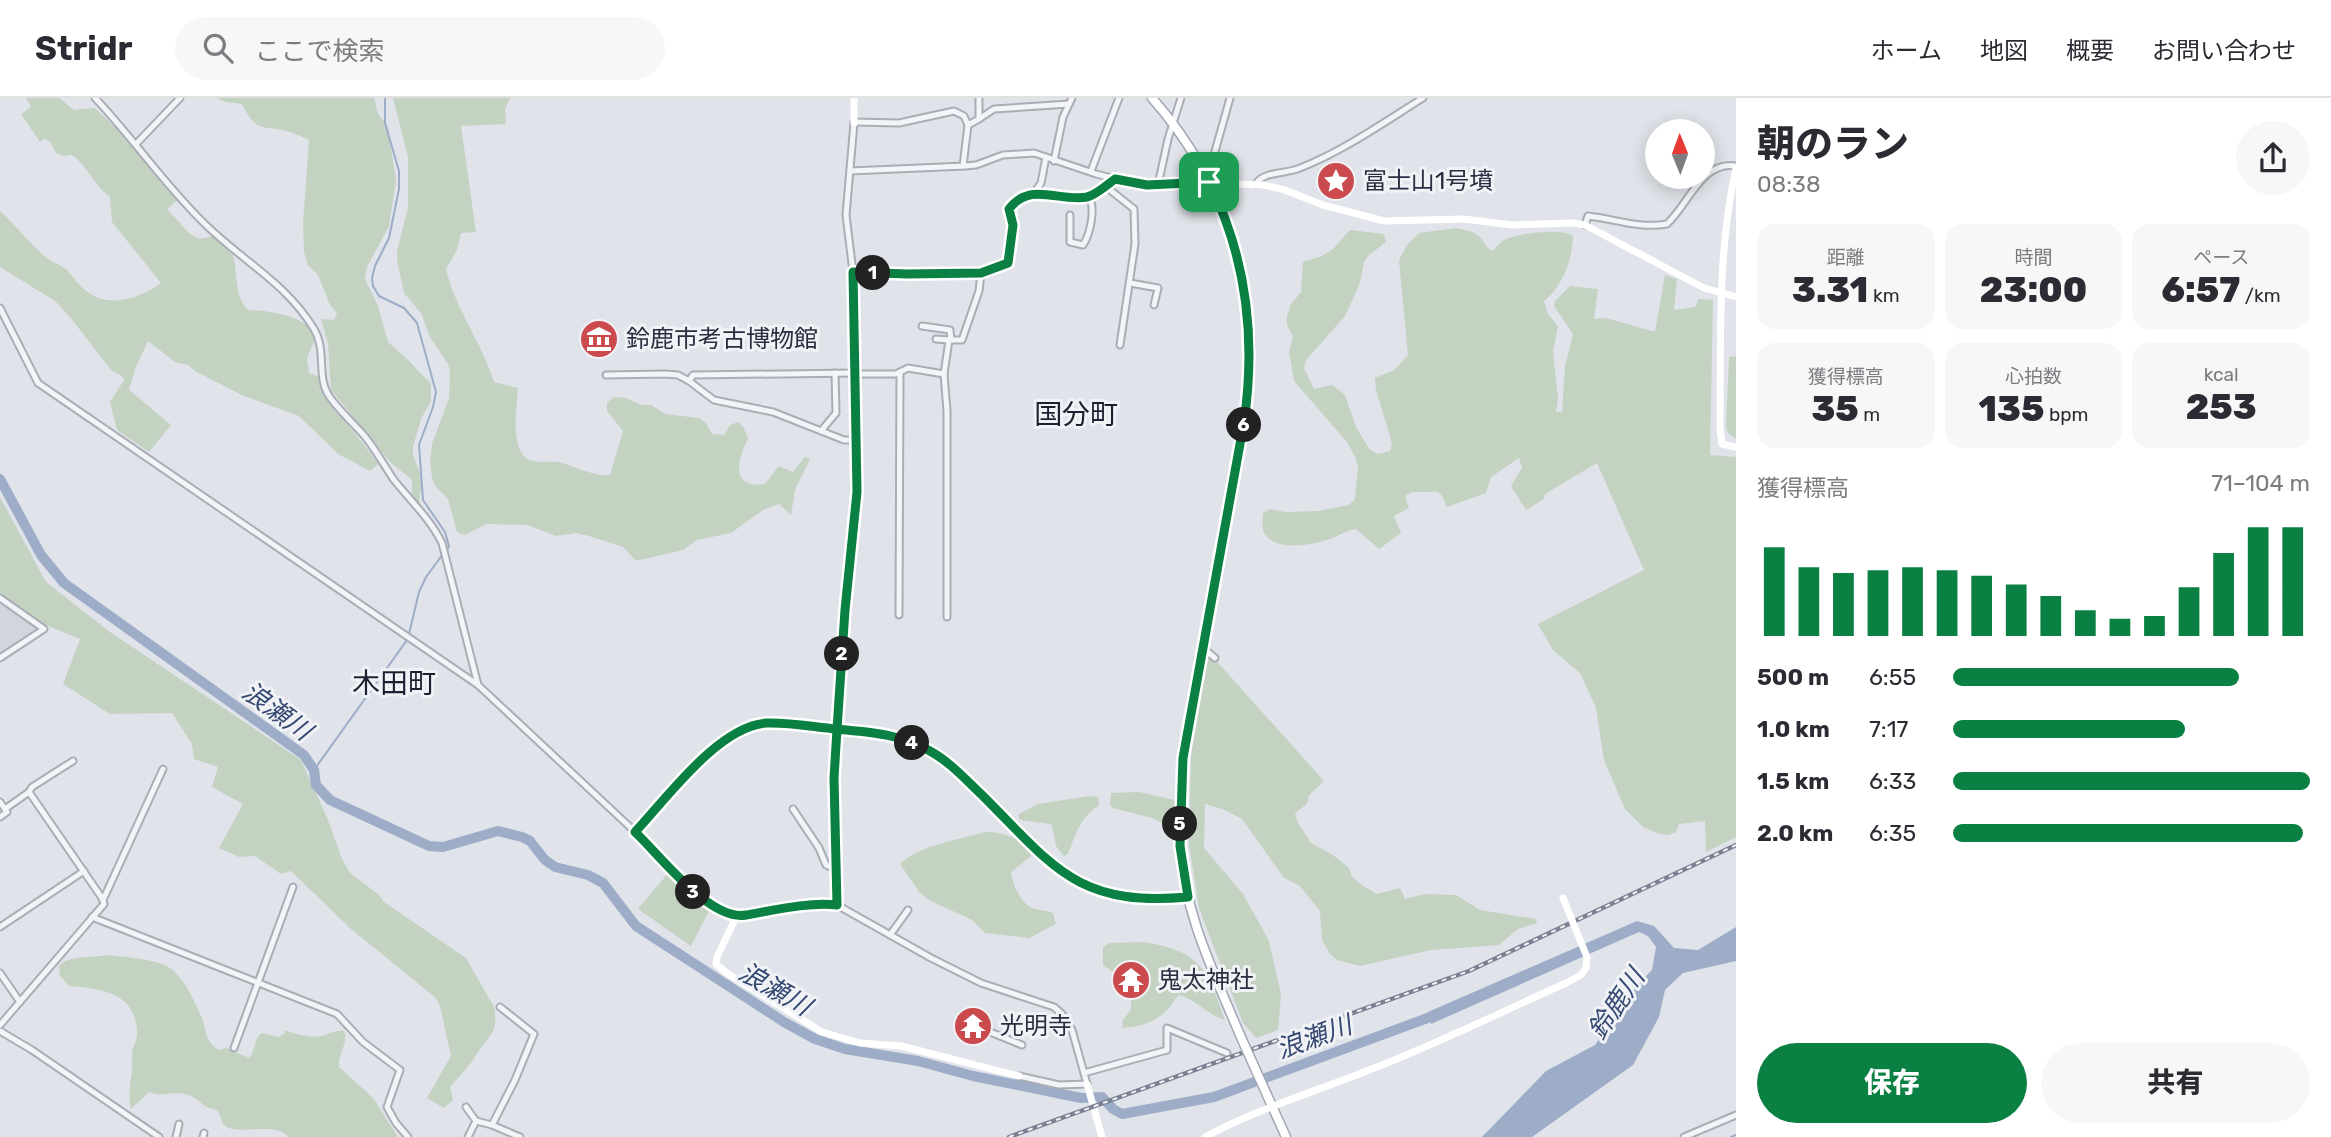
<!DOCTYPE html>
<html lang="ja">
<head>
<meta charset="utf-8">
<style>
  :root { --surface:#fff; --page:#f7f7f7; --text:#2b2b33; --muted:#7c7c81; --line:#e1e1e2; --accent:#0b8043 }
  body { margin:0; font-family:Rubik,"Noto Sans JP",sans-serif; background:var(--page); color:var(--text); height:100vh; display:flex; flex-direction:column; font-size:26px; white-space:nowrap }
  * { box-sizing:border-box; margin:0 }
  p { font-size:23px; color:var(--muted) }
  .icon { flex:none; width:38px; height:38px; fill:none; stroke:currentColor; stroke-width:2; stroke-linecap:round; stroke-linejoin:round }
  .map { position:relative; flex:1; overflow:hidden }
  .sheet { display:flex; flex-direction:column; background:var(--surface); width:595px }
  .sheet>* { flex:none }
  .needle { width:46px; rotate:359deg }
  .buttons { position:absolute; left:1645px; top:21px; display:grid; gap:14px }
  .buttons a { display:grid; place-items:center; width:70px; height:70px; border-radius:50%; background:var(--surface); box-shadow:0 4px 18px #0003; font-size:35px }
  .pin { position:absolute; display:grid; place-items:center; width:60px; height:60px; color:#fff; margin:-30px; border-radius:14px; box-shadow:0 4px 10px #0006 }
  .km { position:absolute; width:35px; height:35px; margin:-18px; border-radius:50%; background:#222; color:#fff; font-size:19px; line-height:35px; text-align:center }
  .round { display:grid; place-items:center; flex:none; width:74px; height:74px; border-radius:37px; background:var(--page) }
  .headline { display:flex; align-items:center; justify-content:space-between; height:119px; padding:0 21px }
  h1 { font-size:38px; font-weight:800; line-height:52px }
  .figures { display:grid; grid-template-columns:repeat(3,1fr); gap:10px; height:119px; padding:7px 21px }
  .figures div { display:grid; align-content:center; border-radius:18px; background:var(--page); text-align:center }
  .figures b { font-size:35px; font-weight:800 }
  .figures small { font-size:19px; font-weight:400 }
  .figures p { font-size:19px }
  .chart { height:196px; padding:14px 21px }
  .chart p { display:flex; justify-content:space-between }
  .chart svg { width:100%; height:126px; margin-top:7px; stroke:var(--accent); stroke-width:6 }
  .action { display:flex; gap:14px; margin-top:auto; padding:14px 21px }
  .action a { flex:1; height:80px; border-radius:42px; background:var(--accent); color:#fff; font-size:28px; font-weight:800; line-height:80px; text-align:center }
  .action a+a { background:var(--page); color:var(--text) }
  ul { padding:0 21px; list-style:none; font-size:23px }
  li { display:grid; grid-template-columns:112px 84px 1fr; align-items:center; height:52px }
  li i { height:18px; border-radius:9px; background:var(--accent) }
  header { display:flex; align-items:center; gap:42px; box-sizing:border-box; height:98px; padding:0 35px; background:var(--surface); border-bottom:2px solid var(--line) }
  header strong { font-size:33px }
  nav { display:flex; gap:38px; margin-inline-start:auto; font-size:24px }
  .search { width:490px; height:63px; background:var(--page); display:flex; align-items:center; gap:18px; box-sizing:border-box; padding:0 24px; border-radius:38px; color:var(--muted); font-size:26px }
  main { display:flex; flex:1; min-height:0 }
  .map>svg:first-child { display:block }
</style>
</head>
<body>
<header>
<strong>Stridr</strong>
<div class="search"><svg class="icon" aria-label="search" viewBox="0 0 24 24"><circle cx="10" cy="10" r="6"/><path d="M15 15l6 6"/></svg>ここで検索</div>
<nav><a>ホーム</a><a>地図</a><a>概要</a><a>お問い合わせ</a></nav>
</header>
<main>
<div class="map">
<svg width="1736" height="1039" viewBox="0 0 1736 1039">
  <rect width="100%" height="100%" fill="#e0e3e9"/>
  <polygon fill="#d3d5de" points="0,503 35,528 35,533 0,557"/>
  <g fill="#c4d2c2">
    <path d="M 26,0 L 59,0 L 74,12 L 95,10 L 139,52 L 178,102 L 167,111 L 189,135 L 199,141 L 214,138 L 233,157 C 238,175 234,198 248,212 C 268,213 291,216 309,228 L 315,242 L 307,260 L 309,275 L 317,278 L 330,303 L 379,366 L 370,373 L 338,356 L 299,318 L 242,297 L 195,273 L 188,267 L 175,264 L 148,243 L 136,269 L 129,292 L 171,327 L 149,354 L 117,332 L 110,304 L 124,282 L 122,278 L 111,272 L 70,219 L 55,203 L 0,169 L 0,113 C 16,127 29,146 47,160 C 52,164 60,167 66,171 C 74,179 79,188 89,195 C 111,210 141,200 161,185 L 112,124 L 110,99 C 94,87 86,66 72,57 L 64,58 L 56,55 L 50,44 L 45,40 L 40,44 L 21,16 L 31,9 Z"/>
    <path d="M 217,0 L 374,0 L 378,16 L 388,29 L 396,83 L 389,128 L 367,169 L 365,181 L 378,208 L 388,244 L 408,262 L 431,286 L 431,303 L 421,321 L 413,349 L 413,357 L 422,381 L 419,406 L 412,396 L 412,383 L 409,379 L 392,366 L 331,292 L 328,246 L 321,221 L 334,222 L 337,215 L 330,207 L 318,177 L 308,167 L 304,154 L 303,125 L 309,42 C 298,37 288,32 276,31 C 254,29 252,25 242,6 L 225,4 Z"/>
    <path d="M 393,0 L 510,0 L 505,11 L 506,26 L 461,28 L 476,134 L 461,135 L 457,152 L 446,171 C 455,210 482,245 494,284 L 518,290 C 517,308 509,354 530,362 C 541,366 552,362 562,365 C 577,369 594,379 610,377 L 623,333 L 607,313 L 607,305 L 613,299 L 626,300 L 641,307 L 651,307 L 665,316 L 699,320 L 706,325 L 712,336 L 724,337 L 730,327 L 738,324 L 744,330 L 748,341 C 737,362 730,391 765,386 L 779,368 L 793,374 L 805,359 L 810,361 L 795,392 L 791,417 L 779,406 L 763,412 L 731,435 L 697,442 L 683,452 L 640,462 L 635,462 L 623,449 L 589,438 L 576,435 L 556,438 L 527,427 L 486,426 L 465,437 L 457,434 L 448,401 L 436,389 L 432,380 L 430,363 L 432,346 L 449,300 L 450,274 L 448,266 L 430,239 L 421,215 L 404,195 L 397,162 L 397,153 L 408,110 L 408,59 Z"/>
    <path d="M 1456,130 C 1464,132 1474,133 1480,139 C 1486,145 1484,149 1493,153 C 1497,149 1500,144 1506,141 C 1518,135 1564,130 1573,138 C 1572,162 1563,188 1544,203 L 1548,216 L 1558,228 L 1553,254 L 1558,300 L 1556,314 L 1562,314 L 1565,268 L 1573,236 L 1554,208 L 1555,203 L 1570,188 L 1598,191 L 1594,221 L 1606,220 L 1655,234 L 1665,177 L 1677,181 L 1674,212 L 1695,209 L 1699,201 L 1713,202 L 1710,357 L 1736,359 L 1736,739 L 1706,754 L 1705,723 L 1679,726 L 1676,734 L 1668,737 L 1659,736 L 1643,729 L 1625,711 L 1604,662 L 1596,610 L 1580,575 L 1553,552 L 1538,526 L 1644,472 L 1597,365 L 1545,396 L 1544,401 L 1526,412 L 1511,388 L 1522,370 L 1519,360 L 1491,379 L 1486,395 L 1447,409 L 1441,396 L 1437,394 L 1412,394 L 1405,398 L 1409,410 L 1394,418 L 1401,435 L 1379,451 L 1356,431 C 1346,432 1339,438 1330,441 C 1313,447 1271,455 1263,432 C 1262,427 1263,420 1263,415 L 1270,411 L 1286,414 L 1318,413 L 1349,407 L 1355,401 L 1358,368 L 1355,359 L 1347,344 L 1294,283 L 1289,254 L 1293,238 L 1287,227 L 1287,218 L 1291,206 L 1301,194 L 1303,164 L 1322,158 L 1333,151 L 1350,132 L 1384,136 L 1386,144 L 1369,157 L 1364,164 L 1360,185 L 1345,218 L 1306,262 L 1304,270 L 1314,291 L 1332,287 L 1345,297 L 1356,329 L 1370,352 L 1378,356 L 1390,353 L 1392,345 L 1376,292 L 1375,280 L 1394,272 L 1408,257 L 1399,162 L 1407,147 L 1419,135 Z"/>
    <polygon points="1736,258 1736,341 1729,336 1726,329 1729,259"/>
    <path d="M 0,399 L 46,484 L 110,534 L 301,662 L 328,722 L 342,761 L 350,775 L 379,797 L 384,804 L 466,860 L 494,909 C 499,934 490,936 478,954 C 469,969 462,975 450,989 L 453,1002 L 444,1010 L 427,1000 L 451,958 L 440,908 L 436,900 L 351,831 L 291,773 L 281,776 L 255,758 L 239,759 L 219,750 L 243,706 L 212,689 L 218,669 L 194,661 L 192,646 L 172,615 L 110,616 L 63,586 L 80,541 L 43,526 L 0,498 Z"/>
    <polygon points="1212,558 1324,683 1309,697 1307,706 1295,715 1298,725 1311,745 1333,757 1349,770 1352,779 1363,788 1377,796 1400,790 1405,801 1425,796 1456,797 1480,812 1536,821 1537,825 1518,831 1499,847 1431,852 1360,868 1337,862 1330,856 1322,842 1320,813 1300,788 1284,780 1242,721 1225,712 1205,706 1204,750 1243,796 1269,843 1281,896 1278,932 1256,940 1243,925 1199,810 1189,747 1191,659 1196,613 1208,560"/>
    <polygon points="1139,694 1175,702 1174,731 1152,720 1113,710 1110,707 1111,695"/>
    <path d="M 1090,698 L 1098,699 L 1099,707 C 1080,720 1076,735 1068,756 L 1064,758 L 1056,748 L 1052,727 C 1041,723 1030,725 1019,721 L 1019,716 L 1038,706 Z"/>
    <path d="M 985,734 C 1002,733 1019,741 1033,750 L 1031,758 L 1011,774 C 1012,785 1020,803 1030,809 C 1037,813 1046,812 1053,815 L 1056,826 L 1029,840 L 985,835 L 972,822 L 931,803 L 920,795 L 900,766 C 917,748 961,741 985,734 Z"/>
    <polygon points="670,773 698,801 711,809 691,848 638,811"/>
    <path d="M 1142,844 C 1200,852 1208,872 1225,922 C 1208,917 1196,902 1179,897 C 1174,901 1173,906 1169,910 C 1156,924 1140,929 1122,930 L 1123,922 L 1131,911 L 1131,903 L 1113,874 L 1103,867 L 1103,849 L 1110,845 Z"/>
    <path d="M 107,857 C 122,859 159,861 170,870 C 186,882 194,903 202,920 C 208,935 203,940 218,952 L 227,950 L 249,960 C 256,953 253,941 262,935 L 278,939 L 285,935 L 284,932 C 296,936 307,940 321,938 C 330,936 335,932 344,933 C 349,945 338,954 339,969 L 373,1000 L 398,1039 L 289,1039 C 273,1022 237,1039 224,1027 C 221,1023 221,1017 217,1012 C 199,1009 202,1001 188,997 C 174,992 161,1000 149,994 L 131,1011 C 128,997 130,987 132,973 C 133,966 131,957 133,950 C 135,945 137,941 137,935 C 136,894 102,891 69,888 L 60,878 L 59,868 C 67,857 92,860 107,857 Z"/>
  </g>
  <polygon fill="#9dadc8" points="1637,823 1654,828 1674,850 1698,852 1736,829 1736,863 1683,875 1665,892 1659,919 1633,967 1532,1039 1482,1039 1546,973 1595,947 1635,889 1652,872 1656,849 1648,838 1639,834 1431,926 1428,914"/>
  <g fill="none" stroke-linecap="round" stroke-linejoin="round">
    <g stroke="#9dadc8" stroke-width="2">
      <polyline points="385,0 385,25 399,73 399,91 389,140 375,168 372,180 373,188 379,198 404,210 417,225 436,294 433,309 419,347 423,402 445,434 449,448 447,452"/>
      <polyline points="409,536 419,494 426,479 443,456"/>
      <polyline points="314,672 407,542"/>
      <polyline points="1731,1039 1736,1037"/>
    </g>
    <polyline stroke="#9dadc8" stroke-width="10" points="0,381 41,457 64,485 304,657 314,672 316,687 330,702 429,748 443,749 498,733 522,739 530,743 545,762 555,769 588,777 603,785 636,828 784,924 815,941 845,951 918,963 973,978 1081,1000 1102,999 1113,1011 1122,1016 1214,999 1441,915"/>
    <defs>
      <g id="street">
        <path d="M 95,0 C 134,41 166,89 207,128 C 243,163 287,186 314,231 C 327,252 316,278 329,298 C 338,311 350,322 361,334 C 374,348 383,366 394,382 C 411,403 430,421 442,445 L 478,587"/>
        <polyline points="979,21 994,11 1069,6"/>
        <polyline points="854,24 899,25 954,13 964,18 968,27 979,21 979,0"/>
        <polyline points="137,45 180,0"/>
        <polyline points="1054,63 1063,19 1072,0"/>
        <polyline points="963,68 968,27"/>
        <polyline points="1203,71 1212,64 1230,0"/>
        <polyline points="850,73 965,68 976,67 1003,57 1034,55 1096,76 1128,84 1147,87 1183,84"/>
        <polyline points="1091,73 1119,0"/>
        <path d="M 1256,86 C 1263,73 1287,76 1300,70 C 1343,53 1383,25 1423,0"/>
        <polyline points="1158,87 1168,41 1181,0"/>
        <polyline points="1105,88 1134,111 1135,146 1120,247"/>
        <polyline points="1034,95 1041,85 1046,59"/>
        <path d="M 1070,117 L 1070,144 L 1083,147 C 1090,137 1096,110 1089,99"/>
        <path d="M 1585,127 L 1588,118 C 1615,121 1639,131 1667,126 C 1689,106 1701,63 1736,68"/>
        <path d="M 853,174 L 907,176 L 981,175 L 1008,165 L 1013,127 L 1009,111 C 1031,83 1057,104 1087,99 C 1096,97 1107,87 1115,81"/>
        <polyline points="1130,185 1158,190 1154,207"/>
        <polyline points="0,210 38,285 478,587 661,758 699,800 737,817 815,807 837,807 931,860 981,885 1054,909 1062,916 1072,932 1087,986 1059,987 1019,978"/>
        <polyline points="922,228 950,232 951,242"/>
        <polyline points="936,241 949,242"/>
        <polyline points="855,276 896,276 908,270 944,276"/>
        <polyline points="606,277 665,276 678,277 689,283 714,302 773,314 844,342 856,342"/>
        <polyline points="689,283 693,277 854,275"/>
        <polyline points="821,333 836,315 835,275"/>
        <polyline points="0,500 44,531 0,560"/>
        <polyline points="899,517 900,274"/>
        <polyline points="947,519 947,313 944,276 949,242 962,242 979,193 981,175"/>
        <polyline points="1202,549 1215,560"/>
        <polyline points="0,704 7,714 0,719"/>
        <polyline points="5,711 29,694 32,689 73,663"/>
        <polyline points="793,711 819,750 826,767 837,772"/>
        <polyline points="103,802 163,671"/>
        <polyline points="837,807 834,680 842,551 857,394 853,174 846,117 854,25"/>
        <polyline points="92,819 337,916 363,944 400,972 387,1009 396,1025 408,1039"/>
        <polyline points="0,829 84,773"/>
        <polyline points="890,837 908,812"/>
        <polyline points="0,875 20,904"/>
        <polyline points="0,927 104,806 102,800 29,694"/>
        <polyline points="0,933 32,952 159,1039"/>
        <polyline points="990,934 1022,947"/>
        <polyline points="234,950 293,789"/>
        <polyline points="1084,975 1167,952 1167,930 1227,955"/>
        <polyline points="466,1009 476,1023"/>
        <polyline points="492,1027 515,982 534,936 500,909"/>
        <polyline points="176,1039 179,1026"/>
        <polyline points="203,1039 204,1035"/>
        <polyline points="468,1039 476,1023 492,1027 520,1039"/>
        <polyline points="1684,1039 1736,1017"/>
      </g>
      <g id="primary">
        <path d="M 1152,0 C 1224,81 1260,191 1248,299 C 1243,345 1232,390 1224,435 C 1210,510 1196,585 1183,660 C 1181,689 1179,718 1180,747 C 1184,815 1214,875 1240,937"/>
        <polyline points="1267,997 1286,1039"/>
      </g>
    </defs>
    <use href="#street" stroke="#a9adb6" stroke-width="9"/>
    <use href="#primary" stroke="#a0a6b4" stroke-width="11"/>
    <use href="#street" stroke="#f3f4f7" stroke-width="5"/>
    <g stroke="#fff" stroke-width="7">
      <polyline points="854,0 854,25"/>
      <path d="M 1736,70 C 1717,155 1721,244 1720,330 L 1722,346 L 1736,349"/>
      <polyline points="1183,84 1264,87 1285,92 1323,107 1384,123 1464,121 1512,127 1573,125 1585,127 1704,190 1736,199"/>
      <path d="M 635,734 C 668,699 718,628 767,625 C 789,624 813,629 836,631 C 870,634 902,636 933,655 C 952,666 968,684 984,700 C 1055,770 1078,809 1188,799"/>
      <polyline points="737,817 717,859 716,866 728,876 822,934 860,945 901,948 1019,978"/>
      <polyline points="1087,986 1102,1039"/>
      <path d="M 1205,1039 C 1255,1012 1311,995 1364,974 C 1433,948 1499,915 1566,885 L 1581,877 L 1586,870"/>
    </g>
    <use href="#primary" stroke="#fff" stroke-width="8"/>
    <defs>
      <polyline id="rail" points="1009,1039 1469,873 1736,747"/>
    </defs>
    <use href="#rail" stroke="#7a8192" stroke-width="4.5"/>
    <use href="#rail" stroke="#f0f2f6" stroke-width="2" stroke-dasharray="5" stroke-linecap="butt"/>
    <defs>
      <polyline id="primary-bridge" points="1240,937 1267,997"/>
    </defs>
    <use href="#primary-bridge" stroke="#a0a6b4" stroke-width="11" stroke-linecap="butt"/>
    <polyline stroke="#fff" stroke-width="7" points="1563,800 1587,859 1586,870"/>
    <use href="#primary-bridge" stroke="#fff" stroke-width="8"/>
  </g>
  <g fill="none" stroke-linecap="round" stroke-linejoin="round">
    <defs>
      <path id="route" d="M 1209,84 L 1147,87 L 1115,81 C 1107,87 1096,97 1087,99 C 1057,104 1031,83 1009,111 L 1013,127 L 1008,165 L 981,175 L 907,176 L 853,174 L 857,394 L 845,512 L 837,631 C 814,629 789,624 766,625 C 718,629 668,699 635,734 C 659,756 710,824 746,817 C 775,812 808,804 837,807 L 834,680 L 837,631 C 870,634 900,636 930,653 C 950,664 966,682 983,698 C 1054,769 1077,809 1188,799 L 1180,748 L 1183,660 L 1244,324 C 1256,241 1247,160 1209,84"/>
    </defs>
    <use href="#route" stroke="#fff" stroke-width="14"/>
    <use href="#route" stroke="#0b8043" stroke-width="9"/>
  </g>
  <defs>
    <symbol id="sight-disc" viewBox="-11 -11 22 22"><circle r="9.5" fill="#ca4a4e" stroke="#f0f2f6"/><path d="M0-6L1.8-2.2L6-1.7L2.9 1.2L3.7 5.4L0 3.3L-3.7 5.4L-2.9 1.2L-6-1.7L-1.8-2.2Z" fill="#fff"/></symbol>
    <symbol id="museum-disc" viewBox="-11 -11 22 22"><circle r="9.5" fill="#ca4a4e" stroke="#f0f2f6"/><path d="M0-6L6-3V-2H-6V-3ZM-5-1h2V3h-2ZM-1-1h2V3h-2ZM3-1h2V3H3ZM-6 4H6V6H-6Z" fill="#fff"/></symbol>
    <symbol id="temple-disc" viewBox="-11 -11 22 22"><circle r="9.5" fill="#ca4a4e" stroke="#f0f2f6"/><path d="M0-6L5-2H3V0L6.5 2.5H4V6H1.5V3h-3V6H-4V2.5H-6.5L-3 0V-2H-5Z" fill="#fff"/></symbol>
  </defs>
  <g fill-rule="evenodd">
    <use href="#sight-disc" x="1314" y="61" width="44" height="44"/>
    <use href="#museum-disc" x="577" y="219" width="44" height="44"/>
    <use href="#temple-disc" x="1109" y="860" width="44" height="44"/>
    <use href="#temple-disc" x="951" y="906" width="44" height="44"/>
  </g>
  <g text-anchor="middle" stroke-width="6" stroke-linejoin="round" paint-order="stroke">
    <g font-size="24" fill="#292f40" stroke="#f0f2f6" text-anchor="start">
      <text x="1363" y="91">富士山1号墳</text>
      <text x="626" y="249">鈴鹿市考古博物館</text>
      <text x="1158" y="890">鬼太神社</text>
      <text x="1000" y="936">光明寺</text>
    </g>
    <g font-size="26" font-style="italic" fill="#354972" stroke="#f0f2f6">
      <text transform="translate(277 613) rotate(36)" y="9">浪瀬川</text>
      <text transform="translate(775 891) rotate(30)" y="9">浪瀬川</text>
      <text transform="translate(1616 906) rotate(-56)" y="9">鈴鹿川</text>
      <text transform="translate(1314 939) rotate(-20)" y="9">浪瀬川</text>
    </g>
    <g font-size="28" fill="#1c2031" stroke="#f0f2f6">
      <text x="1076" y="326">国分町</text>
      <text x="394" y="595">木田町</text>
    </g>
  </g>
</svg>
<div class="buttons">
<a><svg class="needle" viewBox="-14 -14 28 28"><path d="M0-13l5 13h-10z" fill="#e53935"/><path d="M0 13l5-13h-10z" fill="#7c7c81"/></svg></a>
</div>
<div class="pin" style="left:1209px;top:84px;background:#1e9e55"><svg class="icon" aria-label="arrive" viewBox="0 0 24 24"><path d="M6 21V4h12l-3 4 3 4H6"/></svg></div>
<b class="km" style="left:873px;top:175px">1</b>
<b class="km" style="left:842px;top:556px">2</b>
<b class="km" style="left:693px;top:794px">3</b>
<b class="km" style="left:912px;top:645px">4</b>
<b class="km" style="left:1180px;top:726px">5</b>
<b class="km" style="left:1244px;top:327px">6</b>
</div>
<section class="sheet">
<div class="headline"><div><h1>朝のラン</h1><p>08:38</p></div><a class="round"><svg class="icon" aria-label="share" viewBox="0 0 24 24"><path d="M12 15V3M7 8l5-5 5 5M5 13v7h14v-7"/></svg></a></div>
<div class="figures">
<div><p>距離</p><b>3.31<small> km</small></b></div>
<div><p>時間</p><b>23:00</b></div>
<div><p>ペース</p><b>6:57<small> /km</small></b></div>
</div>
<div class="figures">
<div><p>獲得標高</p><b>35<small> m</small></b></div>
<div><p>心拍数</p><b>135<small> bpm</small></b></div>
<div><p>kcal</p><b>253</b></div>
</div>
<div class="chart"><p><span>獲得標高</span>71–104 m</p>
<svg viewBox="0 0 160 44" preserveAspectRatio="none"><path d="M5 44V13M15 44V20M25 44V22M35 44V21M45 44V20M55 44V21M65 44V23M75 44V26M85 44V30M95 44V35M105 44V38M115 44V37M125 44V27M135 44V15M145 44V6M155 44V6"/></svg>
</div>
<ul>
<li><b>500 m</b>6:55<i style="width:80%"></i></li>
<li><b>1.0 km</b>7:17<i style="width:65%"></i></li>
<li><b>1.5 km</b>6:33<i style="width:100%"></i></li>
<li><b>2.0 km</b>6:35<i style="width:98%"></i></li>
</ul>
<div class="action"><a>保存</a><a>共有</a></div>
</section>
</main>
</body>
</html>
